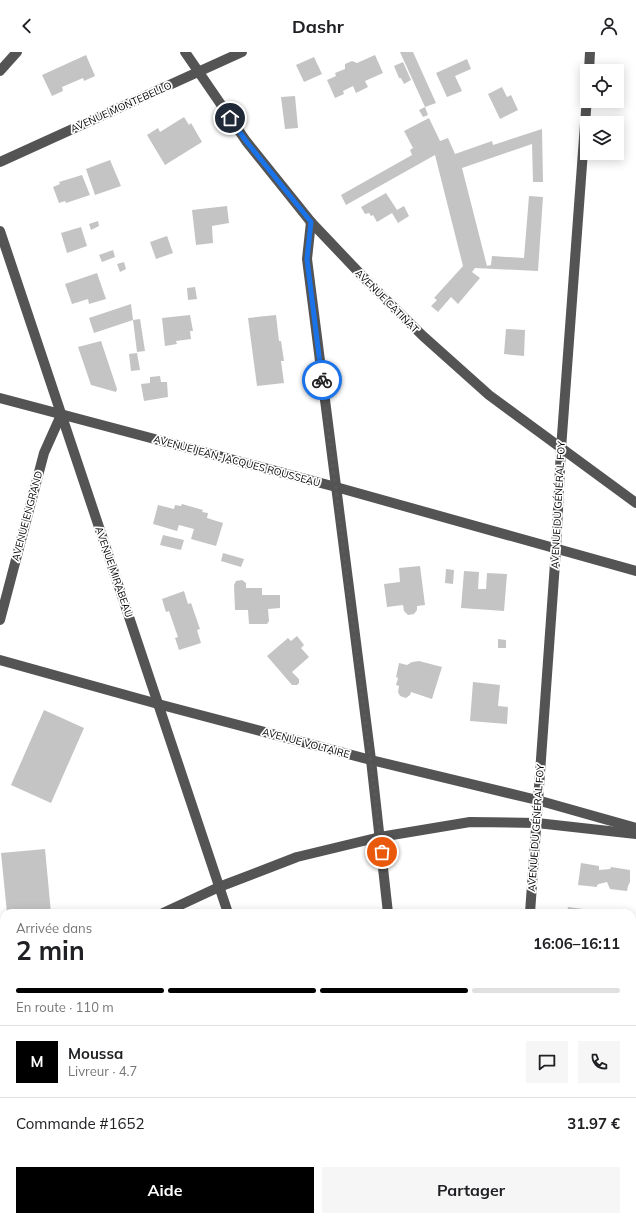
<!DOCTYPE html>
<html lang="fr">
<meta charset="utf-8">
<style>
:root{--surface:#fff;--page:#f6f6f6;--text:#202124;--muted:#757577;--line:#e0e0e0;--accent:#000}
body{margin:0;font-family:Mulish,sans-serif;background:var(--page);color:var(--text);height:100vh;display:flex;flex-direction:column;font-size:15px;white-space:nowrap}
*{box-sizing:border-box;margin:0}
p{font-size:13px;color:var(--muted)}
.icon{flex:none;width:22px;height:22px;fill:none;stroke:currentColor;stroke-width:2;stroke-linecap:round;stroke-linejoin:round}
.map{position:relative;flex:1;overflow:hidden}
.panel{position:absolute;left:0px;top:857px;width:636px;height:312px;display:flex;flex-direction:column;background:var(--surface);border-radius:12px 12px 0 0;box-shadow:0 2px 10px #0003}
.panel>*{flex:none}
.controls{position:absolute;left:580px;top:12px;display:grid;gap:8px}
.controls a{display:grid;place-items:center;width:44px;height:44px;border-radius:0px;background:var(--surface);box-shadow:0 2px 10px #0003;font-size:20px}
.pin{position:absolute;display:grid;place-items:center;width:34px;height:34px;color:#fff;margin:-17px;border:2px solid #fff;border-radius:50%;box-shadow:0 1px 4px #0007}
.courier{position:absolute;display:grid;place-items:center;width:40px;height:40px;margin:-20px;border:3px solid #1a73e8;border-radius:50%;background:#fff;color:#222;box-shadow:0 1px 5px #0007}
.headline em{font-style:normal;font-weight:700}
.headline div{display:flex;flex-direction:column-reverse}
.headline{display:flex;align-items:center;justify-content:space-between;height:68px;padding:0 16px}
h1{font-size:26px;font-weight:700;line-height:30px}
.bar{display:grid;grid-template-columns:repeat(4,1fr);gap:6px 4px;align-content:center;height:48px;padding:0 16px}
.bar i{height:5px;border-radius:3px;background:var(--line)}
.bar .on{background:var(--accent)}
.bar p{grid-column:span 4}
.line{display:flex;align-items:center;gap:10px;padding:0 16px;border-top:1px solid var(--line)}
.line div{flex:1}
.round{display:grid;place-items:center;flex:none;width:42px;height:42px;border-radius:0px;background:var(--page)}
.primary-button{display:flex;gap:8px;margin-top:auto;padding:8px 16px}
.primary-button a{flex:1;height:46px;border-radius:0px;background:var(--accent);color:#fff;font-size:16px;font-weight:700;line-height:46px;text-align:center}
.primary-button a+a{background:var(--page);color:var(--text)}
header{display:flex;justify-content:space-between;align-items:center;height:52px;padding:0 16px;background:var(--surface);font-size:18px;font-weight:700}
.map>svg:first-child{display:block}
</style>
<header><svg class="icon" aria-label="back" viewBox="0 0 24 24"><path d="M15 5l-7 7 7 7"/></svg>Dashr<svg class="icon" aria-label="person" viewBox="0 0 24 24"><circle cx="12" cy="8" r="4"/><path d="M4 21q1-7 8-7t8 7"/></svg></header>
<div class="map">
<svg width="636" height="1169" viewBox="0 0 636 1169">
<rect width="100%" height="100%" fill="#fff"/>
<g fill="#c4c4c4">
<polygon points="400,0 413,0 436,51 425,55"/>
<polygon points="86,3 95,24 84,29 83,26 62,35 63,39 52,44 42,23"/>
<polygon points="375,3 383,21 365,29 368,35 356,41 353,34 343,39 344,42 335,46 327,28 336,24 335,21 345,17 345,12 352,9 357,11"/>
<polygon points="314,5 322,22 304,30 296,13"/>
<polygon points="467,7 471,17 455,24 462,39 447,45 436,21"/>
<polygon points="403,10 411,28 404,32 401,26 399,26 394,14"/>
<polygon points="502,35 507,45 511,43 518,58 500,67 488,42"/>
<polygon points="295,44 298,76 285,77 281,45"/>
<polygon points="425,55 428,63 423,65 419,58"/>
<polygon points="184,65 189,73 191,71 202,90 165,113 147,83 158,76 160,80"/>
<polygon points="429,66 440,89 448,86 455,102 492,89 493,93 542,77 543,130 533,130 532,92 462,116 487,214 491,213 492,204 524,206 529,144 543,145 538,219 475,216 472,220 480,226 458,252 451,245 438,260 431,254 437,248 434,246 463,214 435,103 346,153 341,143 412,103 410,98 413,96 404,79"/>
<polygon points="110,108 121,134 95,143 86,117"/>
<polygon points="82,123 90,143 66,151 65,149 59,151 53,135 60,132 59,130"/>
<polygon points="386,141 397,158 404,154 409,164 398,171 392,161 377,170 373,163 371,164 369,161 365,162 361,155"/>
<polygon points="227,154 229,171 212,174 213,191 196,193 192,158"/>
<polygon points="98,169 99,174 91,178 89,172"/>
<polygon points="81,175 87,194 67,201 61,181"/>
<polygon points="167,184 173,201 156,207 150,190"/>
<polygon points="113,198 115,205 102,210 99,203"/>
<polygon points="124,210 126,217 120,220 117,212"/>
<polygon points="97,221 106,247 89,252 88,247 72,252 65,232"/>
<polygon points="195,235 197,247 188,248 187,236"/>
<polygon points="131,252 133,268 94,281 89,266"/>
<polygon points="190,263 193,279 190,279 191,287 176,289 177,292 165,294 162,266"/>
<polygon points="276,263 279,289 281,289 284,309 281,309 284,331 257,334 248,266"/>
<polygon points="140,267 145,299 137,300 133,268"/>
<polygon points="506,277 525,278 524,304 504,302"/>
<polygon points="101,289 117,337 116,340 91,333 78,295"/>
<polygon points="137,301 140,318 131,319 129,302"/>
<polygon points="160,324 161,330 167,330 168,345 144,349 141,332 150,331 150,325"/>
<polygon points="182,452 203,458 202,460 208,461 207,466 223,471 216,494 191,487 194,477 179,473 177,479 153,472 158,453 174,457 175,453 181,454"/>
<polygon points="163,483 184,488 181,498 160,493"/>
<polygon points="223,501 244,507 241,515 221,509"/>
<polygon points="420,514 425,553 417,554 417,558 414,562 408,563 404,559 403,553 387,555 384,532 400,530 399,516"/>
<polygon points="446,517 454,518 453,532 445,531"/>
<polygon points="464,519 479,520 478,537 486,537 487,521 507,522 504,559 461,556"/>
<polygon points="242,528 246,531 246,536 262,536 262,543 280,543 280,556 268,557 269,569 267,572 249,572 248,558 235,558 234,533 236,529"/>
<polygon points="184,539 188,552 191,551 200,577 197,578 201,591 179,598 175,586 178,585 169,559 166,560 162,547"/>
<polygon points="297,584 304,593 301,596 309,605 292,620 299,627 299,631 297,633 292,633 267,604 288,586 291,589"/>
<polygon points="498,587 506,588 506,596 498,596"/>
<polygon points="419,609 442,615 432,647 411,640 410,643 406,646 400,644 398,640 399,634 396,633 398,626 396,625 399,611 407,613 412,610"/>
<polygon points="473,630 500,633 498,654 508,655 507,672 470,669"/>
<polygon points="44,658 84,676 51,751 11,733"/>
<polygon points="45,797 51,861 7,861 1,801"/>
<polygon points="581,811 599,814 599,818 610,817 611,815 630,818 630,830 628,834 627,839 610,837 607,830 599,832 597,833 597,835 578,833"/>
<polygon points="568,855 606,860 606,861 567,861"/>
<polygon points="4,1028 4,1064 1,1064 1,1067 0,1067 0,1032"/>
<polygon points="236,1165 275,1165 278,1169 231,1169"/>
</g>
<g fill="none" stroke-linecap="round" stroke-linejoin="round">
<g stroke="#545454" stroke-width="10">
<polyline points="185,0 246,89 311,170 368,230 423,284 489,343 636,451"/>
<polyline points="0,19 17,0"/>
<polyline points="589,19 590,0"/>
<polyline points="0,110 242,0"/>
<polyline points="311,170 307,207 371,708 388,861"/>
<polyline points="0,179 228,861"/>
<polyline points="0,346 336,435 636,519"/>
<polyline points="0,568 44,401 61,363"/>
<polyline points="0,608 158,652 371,708 537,748 636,776"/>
<polyline points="163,861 219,835 297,805 380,785 470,770 537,771 636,782"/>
<polyline points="530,861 556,497 561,397 587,45"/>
<polyline points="0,953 4,958"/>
<polyline points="0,978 4,975"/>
<polyline points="632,1045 636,1046"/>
<polyline points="632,1092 636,1078"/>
<polyline points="156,1165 159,1169"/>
<polyline points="329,1165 331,1169"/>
<polyline points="423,1165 423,1169"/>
<polyline points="167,1169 171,1165"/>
<polyline points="508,1169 509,1165"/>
<polyline points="609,1169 610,1165"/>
</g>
</g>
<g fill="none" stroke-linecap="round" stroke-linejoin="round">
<polyline stroke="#595959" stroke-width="4" stroke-dasharray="0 7.2" points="322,328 382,800"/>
<polyline stroke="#1a73e8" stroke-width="5" points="230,66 246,89 311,170 307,207 322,328"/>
</g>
<g text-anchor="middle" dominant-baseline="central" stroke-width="3.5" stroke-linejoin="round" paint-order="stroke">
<g font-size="10" fill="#000" stroke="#fff">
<text transform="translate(121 55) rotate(-24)">AVENUE MONTEBELLO</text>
<text transform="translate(387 249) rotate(45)">AVENUE CATINAT</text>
<text transform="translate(237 409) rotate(15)">AVENUE JEAN-JACQUES ROUSSEAU</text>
<text transform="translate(558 453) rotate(-87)">AVENUE DU GÉNÉRAL FOY</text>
<text transform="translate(27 464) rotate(-75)">AVENUE ENGRAND</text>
<text transform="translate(114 520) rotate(71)">AVENUE MIRABEAU</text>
<text transform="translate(306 691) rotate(15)">AVENUE VOLTAIRE</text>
<text transform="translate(536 776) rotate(-86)">AVENUE DU GÉNÉRAL FOY</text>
</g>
</g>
</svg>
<div class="controls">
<a><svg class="icon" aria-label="locate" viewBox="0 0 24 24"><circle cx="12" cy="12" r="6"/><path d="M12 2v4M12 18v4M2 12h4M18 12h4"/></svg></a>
<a><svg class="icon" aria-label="layers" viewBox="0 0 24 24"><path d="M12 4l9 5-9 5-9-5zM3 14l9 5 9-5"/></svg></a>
</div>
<div class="pin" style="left:382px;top:800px;background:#ea580c"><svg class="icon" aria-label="bag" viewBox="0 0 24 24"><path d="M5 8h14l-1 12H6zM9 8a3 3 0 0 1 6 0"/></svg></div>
<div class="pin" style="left:230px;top:66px;background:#1f2937"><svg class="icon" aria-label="home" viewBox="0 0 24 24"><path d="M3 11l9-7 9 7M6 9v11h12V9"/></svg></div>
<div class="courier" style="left:322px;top:328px"><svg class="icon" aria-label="bike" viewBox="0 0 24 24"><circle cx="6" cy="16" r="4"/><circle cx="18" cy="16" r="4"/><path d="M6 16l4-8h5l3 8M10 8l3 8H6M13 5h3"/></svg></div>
<section class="panel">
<div class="headline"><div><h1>2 min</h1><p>Arrivée dans</p></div><em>16:06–16:11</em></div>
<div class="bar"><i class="on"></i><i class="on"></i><i class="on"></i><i></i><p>En route · 110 m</p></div>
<div class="line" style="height:72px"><b class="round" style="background:var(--accent);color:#fff">M</b><div><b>Moussa</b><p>Livreur · 4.7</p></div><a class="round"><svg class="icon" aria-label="chat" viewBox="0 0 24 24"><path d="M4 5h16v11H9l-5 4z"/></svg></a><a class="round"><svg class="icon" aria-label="phone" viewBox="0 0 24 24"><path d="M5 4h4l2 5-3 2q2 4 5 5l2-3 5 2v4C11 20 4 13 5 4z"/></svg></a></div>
<div class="line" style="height:52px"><div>Commande #1652</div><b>31.97 €</b></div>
<div class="primary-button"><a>Aide</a><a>Partager</a></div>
</section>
</div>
